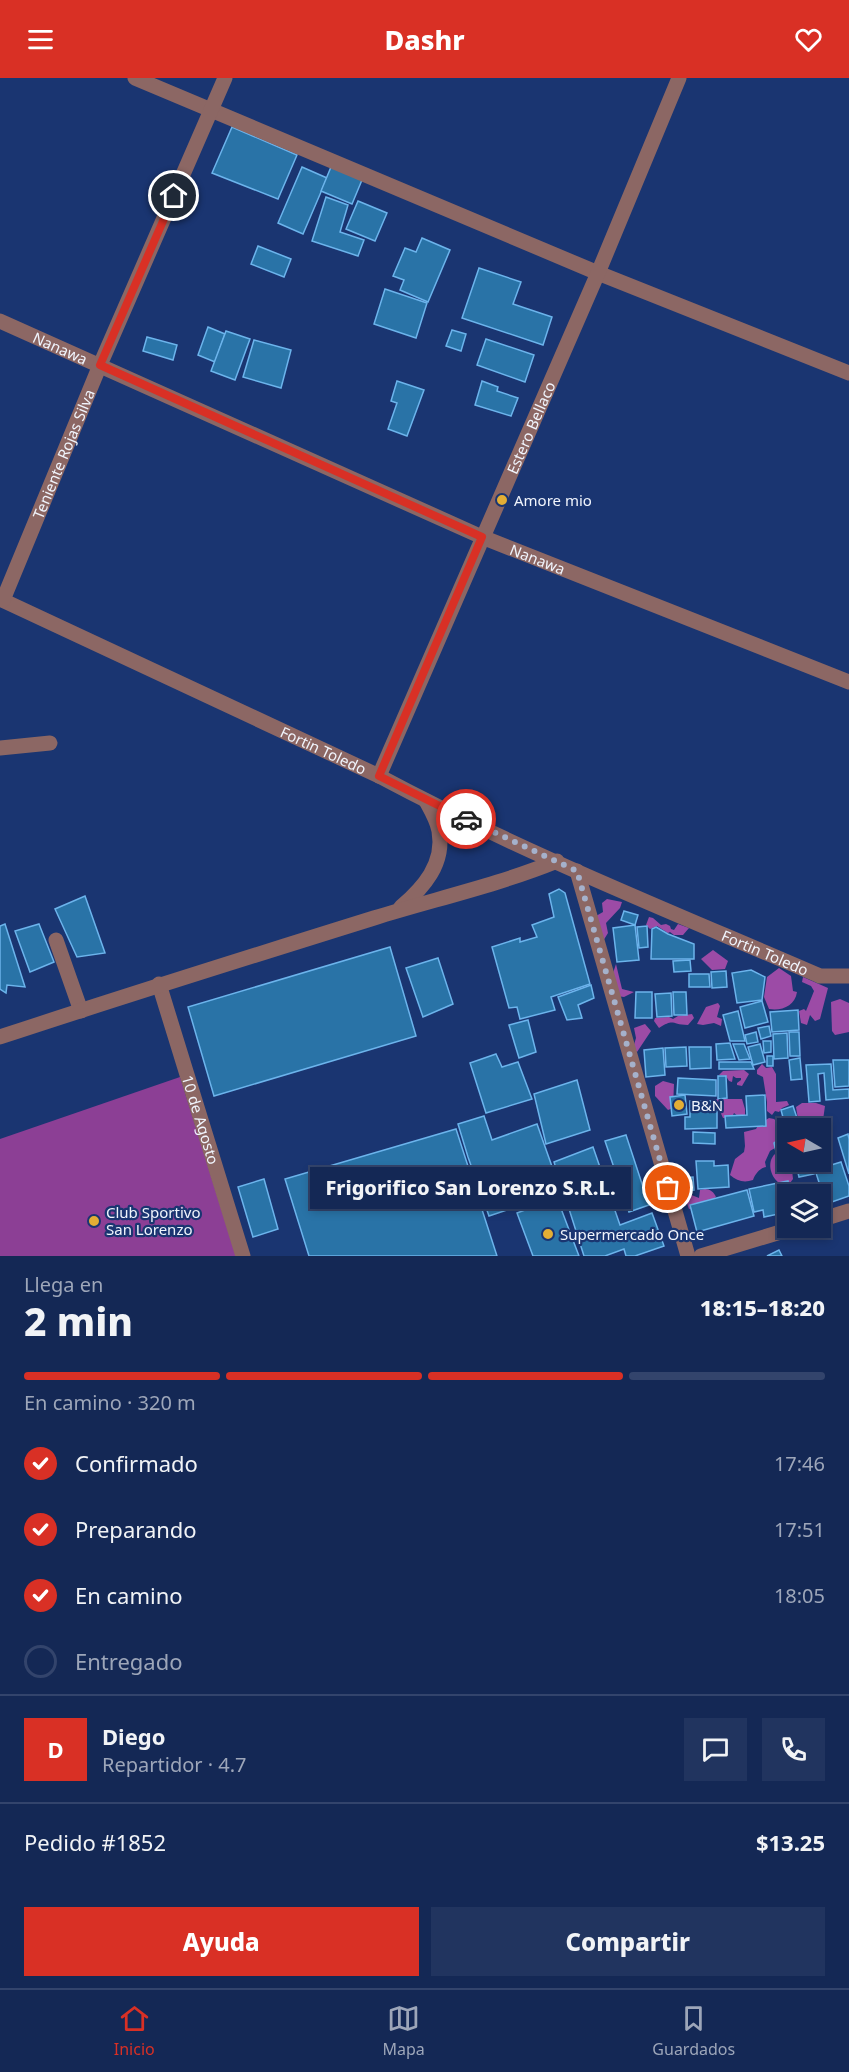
<!DOCTYPE html>
<html lang="es">
<meta charset="utf-8">
<style>
:root{--surface:#142855;--page:#21345f;--text:#f1f3f6;--muted:#9da6b9;--line:#33446c;--accent:#d93025}
body{margin:0;font-family:"Noto Sans",sans-serif;background:var(--page);color:var(--text);height:100vh;display:flex;flex-direction:column;font-size:22px;white-space:nowrap}
*{box-sizing:border-box;margin:0}
p{font-size:20px;color:var(--muted)}
.icon{flex:none;width:33px;height:33px;fill:none;stroke:currentColor;stroke-width:2;stroke-linecap:round;stroke-linejoin:round}
.map{position:relative;height:1178px;overflow:hidden}
.panel{display:flex;flex-direction:column;background:var(--surface);flex:1}
.panel>*{flex:none}
.needle{width:39px;rotate:279deg}
.tools{position:absolute;left:777px;top:1040px;display:grid;gap:12px}
.tools a{display:grid;place-items:center;width:54px;height:54px;border-radius:0px;background:var(--surface);box-shadow:0 3px 9px #0003,0 0 0 2px var(--line);font-size:30px}
.pin{position:absolute;display:grid;place-items:center;width:51px;height:51px;color:#fff;margin:-26px;border:3px solid #fff;border-radius:50%;box-shadow:0 2px 6px #0007}
.courier{position:absolute;display:grid;place-items:center;width:60px;height:60px;margin:-30px;border:4px solid #d93025;border-radius:50%;background:#fff;color:#222;box-shadow:0 2px 8px #0007}
.bubble{position:absolute;height:42px;border-radius:0px;background:var(--surface);box-shadow:0 3px 9px #0003,0 0 0 2px var(--line);font-size:20px;font-weight:800;line-height:42px;text-align:center}
.headline em{font-style:normal;font-weight:800}
.headline div{display:flex;flex-direction:column-reverse}
.headline{display:flex;align-items:center;justify-content:space-between;height:102px;padding:0 24px}
h1{font-size:39px;font-weight:800;line-height:45px}
.bar{display:grid;grid-template-columns:repeat(4,1fr);gap:9px 6px;align-content:center;height:72px;padding:0 24px}
.bar i{height:8px;border-radius:4px;background:var(--line)}
.bar .current{background:var(--accent)}
.bar p{grid-column:span 4}
.line{display:flex;align-items:center;gap:15px;padding:0 24px;border-top:2px solid var(--line)}
.line div{flex:1}
.round{display:grid;place-items:center;flex:none;width:63px;height:63px;border-radius:0px;background:var(--page)}
ol{padding:0 24px;list-style:none}
li{display:flex;align-items:center;gap:18px;height:66px}
li p{margin-inline-start:auto}
li .icon{padding:6px;border-radius:50%;background:var(--accent);color:#fff;stroke-width:4}
li:last-child{color:var(--muted)}
li i{width:33px;height:33px;border:3px solid var(--line);border-radius:50%}
.cta{display:flex;gap:12px;margin-top:auto;padding:12px 24px}
.cta a{flex:1;height:69px;border-radius:0px;background:var(--accent);color:#fff;font-size:24px;font-weight:800;line-height:69px;text-align:center}
.cta a+a{background:var(--page);color:var(--text)}
header{display:flex;justify-content:space-between;align-items:center;height:78px;padding:0 24px;background:var(--accent);color:#fff;font-size:27px;font-weight:800}
.dock{display:flex;justify-content:space-around;align-items:center;height:84px;border-top:2px solid var(--line);background:var(--surface);font-size:16px;color:var(--muted)}
.dock a{display:grid;justify-items:center;gap:3px}
.dock .current{color:var(--accent)}
.map>svg:first-child{display:block}
</style>
<header><svg class="icon" aria-label="menu" viewBox="0 0 24 24"><path d="M4 6h16M4 12h16M4 18h16"/></svg>Dashr<svg class="icon" aria-label="heart" viewBox="0 0 24 24"><path d="M12 20l-8-8c-3-5 5-10 8-4 3-6 11-1 8 4z"/></svg></header>
<div class="map">
<svg width="849" height="1178" viewBox="0 0 849 1178">
<rect width="100%" height="100%" fill="#1a3571"/>
<polygon fill="#8c3f95" points="180,999 236,1178 0,1178 0,1061"/>
<g fill="#9c4ba6">
<polygon points="607,821 622,824 620,830 606,845 608,855 600,868 596,838 603,834 602,825"/>
<polygon points="649,839 653,840 661,847 666,846 670,848 671,851 674,852 678,846 689,850 683,857 674,857 670,854 668,855 657,848 650,851 646,847"/>
<polygon points="713,872 728,883 725,891 712,892 701,881"/>
<polygon points="616,886 622,911 634,914 624,919 617,918 613,895"/>
<path d="M779,890L791,898L793,913L797,914C795,928 782,933 769,931L764,919L767,899Z"/>
<polygon points="803,899 828,910 820,941 815,943 810,937 807,947 801,945 799,933 804,931 806,933 814,913 811,908 802,904"/>
<polygon points="840,921 849,925 849,954 835,957 832,953 831,924"/>
<polygon points="718,925 720,928 717,939 722,941 721,948 714,945 703,947 697,946 706,929"/>
<path d="M692,936L694,940L688,947C671,947 675,940 659,950L654,943L655,940L669,939L673,941L678,938Z"/>
<polygon points="645,946 651,953 637,974 633,970 636,960 634,950"/>
<polygon points="762,986 766,990 772,989 776,996 776,1024 787,1023 789,1027 782,1030 779,1034 775,1033 772,1037 767,1033 767,1024 763,999 757,996 757,992"/>
<polygon points="744,992 749,996 742,1008 737,1007 737,1005 741,1002 741,1000 736,1000 733,998 732,1004 729,1003 726,998 719,997 723,993"/>
<polygon points="663,1003 674,1006 673,1030 668,1032 655,1018 655,1008"/>
<polygon points="716,1021 742,1021 745,1031 745,1038 739,1039 734,1035 732,1039 723,1040 718,1029 714,1027 713,1023"/>
<polygon points="802,1025 816,1025 825,1028 823,1042 816,1041 813,1038 808,1038 805,1043 807,1050 788,1050 786,1053 785,1045 798,1041 796,1029"/>
<path d="M769,1040L774,1041L782,1048C781,1061 782,1067 770,1073L765,1084L766,1089C760,1090 755,1096 753,1102C744,1105 737,1103 730,1097L735,1081L744,1074L745,1068L744,1054L756,1051L759,1046Z"/>
<path d="M775,1076L787,1078L788,1083H791L793,1101L790,1105L781,1106C771,1101 766,1084 775,1076Z"/>
<path d="M705,1111C710,1111 714,1114 716,1119L706,1126L689,1131L685,1120L689,1116L699,1120L700,1112Z"/>
</g>
<g fill="#2973a7" stroke="#6cb4ec" stroke-width="1.5">
<polygon points="232,49 297,77 278,121 212,95"/>
<polygon points="302,89 327,100 303,156 278,145"/>
<polygon points="331,89 362,102 352,126 321,113"/>
<polygon points="326,119 348,127 340,154 364,162 358,178 312,163"/>
<polygon points="358,123 387,135 375,163 346,151"/>
<polygon points="422,160 450,172 428,224 400,212 404,202 393,198 405,170 416,174"/>
<polygon points="258,168 291,181 284,199 251,186"/>
<polygon points="479,190 521,204 513,226 552,239 543,267 462,240"/>
<polygon points="385,211 427,225 416,260 374,246"/>
<polygon points="208,249 225,256 215,284 198,277"/>
<polygon points="452,252 466,256 461,273 446,268"/>
<polygon points="226,253 250,261 235,302 211,293"/>
<polygon points="147,259 177,267 173,282 143,273"/>
<polygon points="486,261 534,277 525,304 477,287"/>
<polygon points="254,262 291,272 281,310 243,299"/>
<polygon points="397,303 424,312 407,358 388,351 397,325 391,323"/>
<polygon points="482,303 498,309 497,313 518,320 511,338 475,327"/>
<polygon points="559,811 565,815 590,906 551,919 555,932 520,941 517,929 509,930 492,869 520,860 520,864 537,859 532,847 554,839 549,816"/>
<polygon points="85,818 105,875 77,879 55,831"/>
<polygon points="624,833 638,837 635,847 621,842"/>
<polygon points="5,846 25,909 7,907 6,915 0,911 0,848"/>
<polygon points="39,846 54,884 30,894 15,853"/>
<polygon points="635,847 639,882 617,884 613,850"/>
<polygon points="647,848 648,869 639,870 637,849"/>
<polygon points="656,849 668,856 694,866 694,881 651,881 652,851"/>
<polygon points="390,869 416,958 214,1018 188,929"/>
<polygon points="438,880 453,926 423,939 406,890"/>
<polygon points="690,882 691,893 674,894 673,883"/>
<polygon points="751,892 765,899 762,922 737,925 732,895"/>
<polygon points="726,893 727,909 712,910 711,894"/>
<polygon points="689,896 709,896 710,909 689,909"/>
<polygon points="591,907 594,920 578,927 582,940 567,942 558,919"/>
<polygon points="636,914 652,914 652,940 635,940"/>
<polygon points="673,914 686,914 687,937 674,937"/>
<polygon points="671,915 672,938 657,939 655,916"/>
<polygon points="762,923 768,944 745,950 740,929"/>
<polygon points="798,932 799,952 772,954 770,934"/>
<polygon points="738,933 745,963 730,963 723,937"/>
<polygon points="528,942 536,974 519,980 509,947"/>
<polygon points="769,948 771,958 761,961 758,950"/>
<polygon points="756,954 758,964 747,966 745,957"/>
<polygon points="789,954 799,954 800,978 790,978"/>
<polygon points="787,955 788,980 774,981 773,956"/>
<polygon points="763,963 771,963 771,974 764,975"/>
<polygon points="730,965 735,981 717,982 716,966"/>
<polygon points="733,966 744,966 750,981 739,982"/>
<polygon points="760,966 765,984 753,987 748,969"/>
<polygon points="686,969 687,988 666,989 665,970"/>
<polygon points="689,969 711,969 711,990 690,991"/>
<polygon points="663,970 665,997 646,999 644,972"/>
<polygon points="496,976 502,989 518,984 532,1021 486,1035 470,985"/>
<rect x="767" y="978" width="6" height="10"/>
<polygon points="800,980 802,1001 791,1002 789,982"/>
<polygon points="833,982 849,982 849,1008 835,1009"/>
<polygon points="719,984 751,984 754,991 719,991"/>
<polygon points="831,986 833,1012 849,1011 849,1020 826,1022 824,995 818,996 820,1023 809,1024 806,987"/>
<polygon points="718,998 726,998 727,1020 718,1021"/>
<polygon points="678,1000 716,1002 716,1018 677,1016"/>
<polygon points="577,1002 590,1052 546,1066 534,1016"/>
<polygon points="685,1017 687,1036 672,1038 670,1019"/>
<polygon points="765,1017 766,1048 726,1050 725,1038 747,1037 746,1018"/>
<polygon points="690,1023 712,1023 712,1030 717,1030 717,1050 685,1051 685,1039 690,1039"/>
<polygon points="793,1028 797,1040 784,1043 781,1032"/>
<polygon points="484,1038 492,1062 537,1046 561,1114 489,1138 468,1079 458,1046"/>
<polygon points="456,1051 497,1178 309,1178 285,1101"/>
<polygon points="693,1054 715,1055 715,1066 693,1065"/>
<polygon points="786,1055 788,1055 788,1076 777,1078 774,1065"/>
<polygon points="848,1056 849,1061 849,1096 838,1060"/>
<polygon points="626,1057 649,1127 629,1134 605,1063"/>
<polygon points="593,1069 620,1147 652,1135 664,1168 635,1178 626,1178 624,1171 605,1178 584,1178 554,1084"/>
<polygon points="696,1083 714,1083 714,1088 728,1087 729,1109 698,1111"/>
<polygon points="811,1083 814,1096 799,1099 796,1086"/>
<polygon points="841,1084 849,1108 849,1118 826,1126 815,1092"/>
<polygon points="693,1099 694,1112 680,1114 679,1100"/>
<polygon points="264,1101 278,1151 253,1159 238,1109"/>
<polygon points="788,1103 791,1116 788,1116 788,1134 764,1139 763,1132 754,1134 749,1111"/>
<polygon points="818,1109 820,1116 804,1116 803,1114"/>
<polygon points="747,1112 754,1138 697,1154 690,1127"/>
<polygon points="557,1120 579,1178 533,1178 517,1135"/>
<polygon points="779,1172 782,1178 767,1178"/>
</g>
<g fill="none" stroke-linecap="round" stroke-linejoin="round">
<g stroke="#8c6764" stroke-width="15">
<polyline points="135,0 598,195 849,295"/>
<path id="s1" d="M0,243L482,459L849,604"/>
<path id="s2" d="M0,521L379,698C521,774 672,834 820,898H849"/>
<path id="s3" d="M3,522L100,287L225,0"/>
<polyline points="0,670 50,665"/>
<path id="s4" d="M379,698L598,195L679,0"/>
<polyline points="577,793 688,1178"/>
<path d="M401,829C423,810 445,786 439,753C437,742 431,732 426,723"/>
<polyline points="56,862 81,933"/>
<path id="s5" d="M159,906L243,1178"/>
<path d="M0,959C124,918 249,879 374,840C435,821 498,807 557,783"/>
<polyline points="820,1142 849,1133"/>
<polyline points="701,1178 797,1149"/>
</g>
</g>
<g fill="none" stroke-linecap="round" stroke-linejoin="round">
<polyline stroke="#a5b1cb" stroke-width="6" stroke-dasharray="0 10.8" points="466,741 577,793 668,1110"/>
<polyline stroke="#d93025" stroke-width="8" points="174,118 100,287 482,459 379,698 466,741"/>
</g>
<g fill="#e3ae35" stroke="#1a3571" stroke-width="2">
<circle cx="502" cy="422" r="6"/>
<circle cx="679" cy="1027" r="6"/>
<circle cx="94" cy="1143" r="6"/>
<circle cx="548" cy="1156" r="6"/>
</g>
<g text-anchor="middle" dominant-baseline="central" stroke-width="4.5" stroke-linejoin="round" paint-order="stroke">
<g font-size="15" fill="#f0f4fc" stroke="#1a3571">
<text stroke="none"><textPath href="#s1" startOffset="66">Nanawa</textPath></text>
<text stroke="none"><textPath href="#s4" startOffset="380">Estero Bellaco</textPath></text>
<text stroke="none"><textPath href="#s3" startOffset="158">Teniente Rojas Silva</textPath></text>
<text stroke="none"><textPath href="#s1" startOffset="588">Nanawa</textPath></text>
<text stroke="none"><textPath href="#s2" startOffset="357">Fortin Toledo</textPath></text>
<text stroke="none"><textPath href="#s2" startOffset="843">Fortin Toledo</textPath></text>
<text stroke="none"><textPath href="#s5" startOffset="142">10 de Agosto</textPath></text>
</g>
<g font-size="15" fill="#f0f4fc" stroke="#1a3571" text-anchor="start">
<text x="514" y="422">Amore mio</text>
<text x="691" y="1027">B&amp;N</text>
<text x="106" y="1134">Club Sportivo<tspan x="106" dy="17">San Lorenzo</tspan></text>
<text x="560" y="1156">Supermercado Once</text>
</g>
</g>
</svg>
<div class="tools">
<a><svg class="needle" viewBox="-14 -14 28 28"><path d="M0-13l5 13h-10z" fill="#e53935"/><path d="M0 13l5-13h-10z" fill="#9da6b9"/></svg></a>
<a><svg class="icon" aria-label="layers" viewBox="0 0 24 24"><path d="M12 4l9 5-9 5-9-5zM3 14l9 5 9-5"/></svg></a>
</div>
<div class="pin" style="left:668px;top:1110px;background:#ea580c"><svg class="icon" aria-label="bag" viewBox="0 0 24 24"><path d="M5 8h14l-1 12H6zM9 8a3 3 0 0 1 6 0"/></svg></div>
<div class="pin" style="left:174px;top:118px;background:#1f2937"><svg class="icon" aria-label="home" viewBox="0 0 24 24"><path d="M3 11l9-7 9 7M6 9v11h12V9"/></svg></div>
<div class="courier" style="left:466px;top:741px"><svg class="icon" aria-label="car" viewBox="0 0 24 24"><path d="M5 17H2v-5l4-1 3-4h7l3 4 3 1v5h-3M9 17h6M6 11h13"/><circle cx="7" cy="17" r="2"/><circle cx="17" cy="17" r="2"/></svg></div>
<div class="bubble" style="left:310px;top:1089px;width:321px">Frigorifico San Lorenzo S.R.L.</div>
</div>
<section class="panel">
<div class="headline"><div><h1>2 min</h1><p>Llega en</p></div><em>18:15–18:20</em></div>
<div class="bar"><i class="current"></i><i class="current"></i><i class="current"></i><i></i><p>En camino · 320 m</p></div>
<ol>
<li><svg class="icon" aria-label="check" viewBox="0 0 24 24"><path d="M5 12l5 5 9-10"/></svg>Confirmado<p>17:46</p></li>
<li><svg class="icon" aria-label="check" viewBox="0 0 24 24"><path d="M5 12l5 5 9-10"/></svg>Preparando<p>17:51</p></li>
<li><svg class="icon" aria-label="check" viewBox="0 0 24 24"><path d="M5 12l5 5 9-10"/></svg>En camino<p>18:05</p></li>
<li><i></i>Entregado</li>
</ol>
<div class="line" style="height:108px"><b class="round" style="background:var(--accent);color:#fff">D</b><div><b>Diego</b><p>Repartidor · 4.7</p></div><a class="round"><svg class="icon" aria-label="chat" viewBox="0 0 24 24"><path d="M4 5h16v11H9l-5 4z"/></svg></a><a class="round"><svg class="icon" aria-label="phone" viewBox="0 0 24 24"><path d="M5 4h4l2 5-3 2q2 4 5 5l2-3 5 2v4C11 20 4 13 5 4z"/></svg></a></div>
<div class="line" style="height:78px"><div>Pedido #1852</div><b>$13.25</b></div>
<div class="cta"><a>Ayuda</a><a>Compartir</a></div>
</section>
<nav class="dock">
<a class="current"><svg class="icon" aria-label="home" viewBox="0 0 24 24"><path d="M3 11l9-7 9 7M6 9v11h12V9"/></svg>Inicio</a>
<a><svg class="icon" aria-label="map" viewBox="0 0 24 24"><path d="M3 6l6-2 6 2 6-2v14l-6 2-6-2-6 2zM9 4v14M15 6v14"/></svg>Mapa</a>
<a><svg class="icon" aria-label="saved" viewBox="0 0 24 24"><path d="M7 4h10v16l-5-4-5 4z"/></svg>Guardados</a>
</nav>
